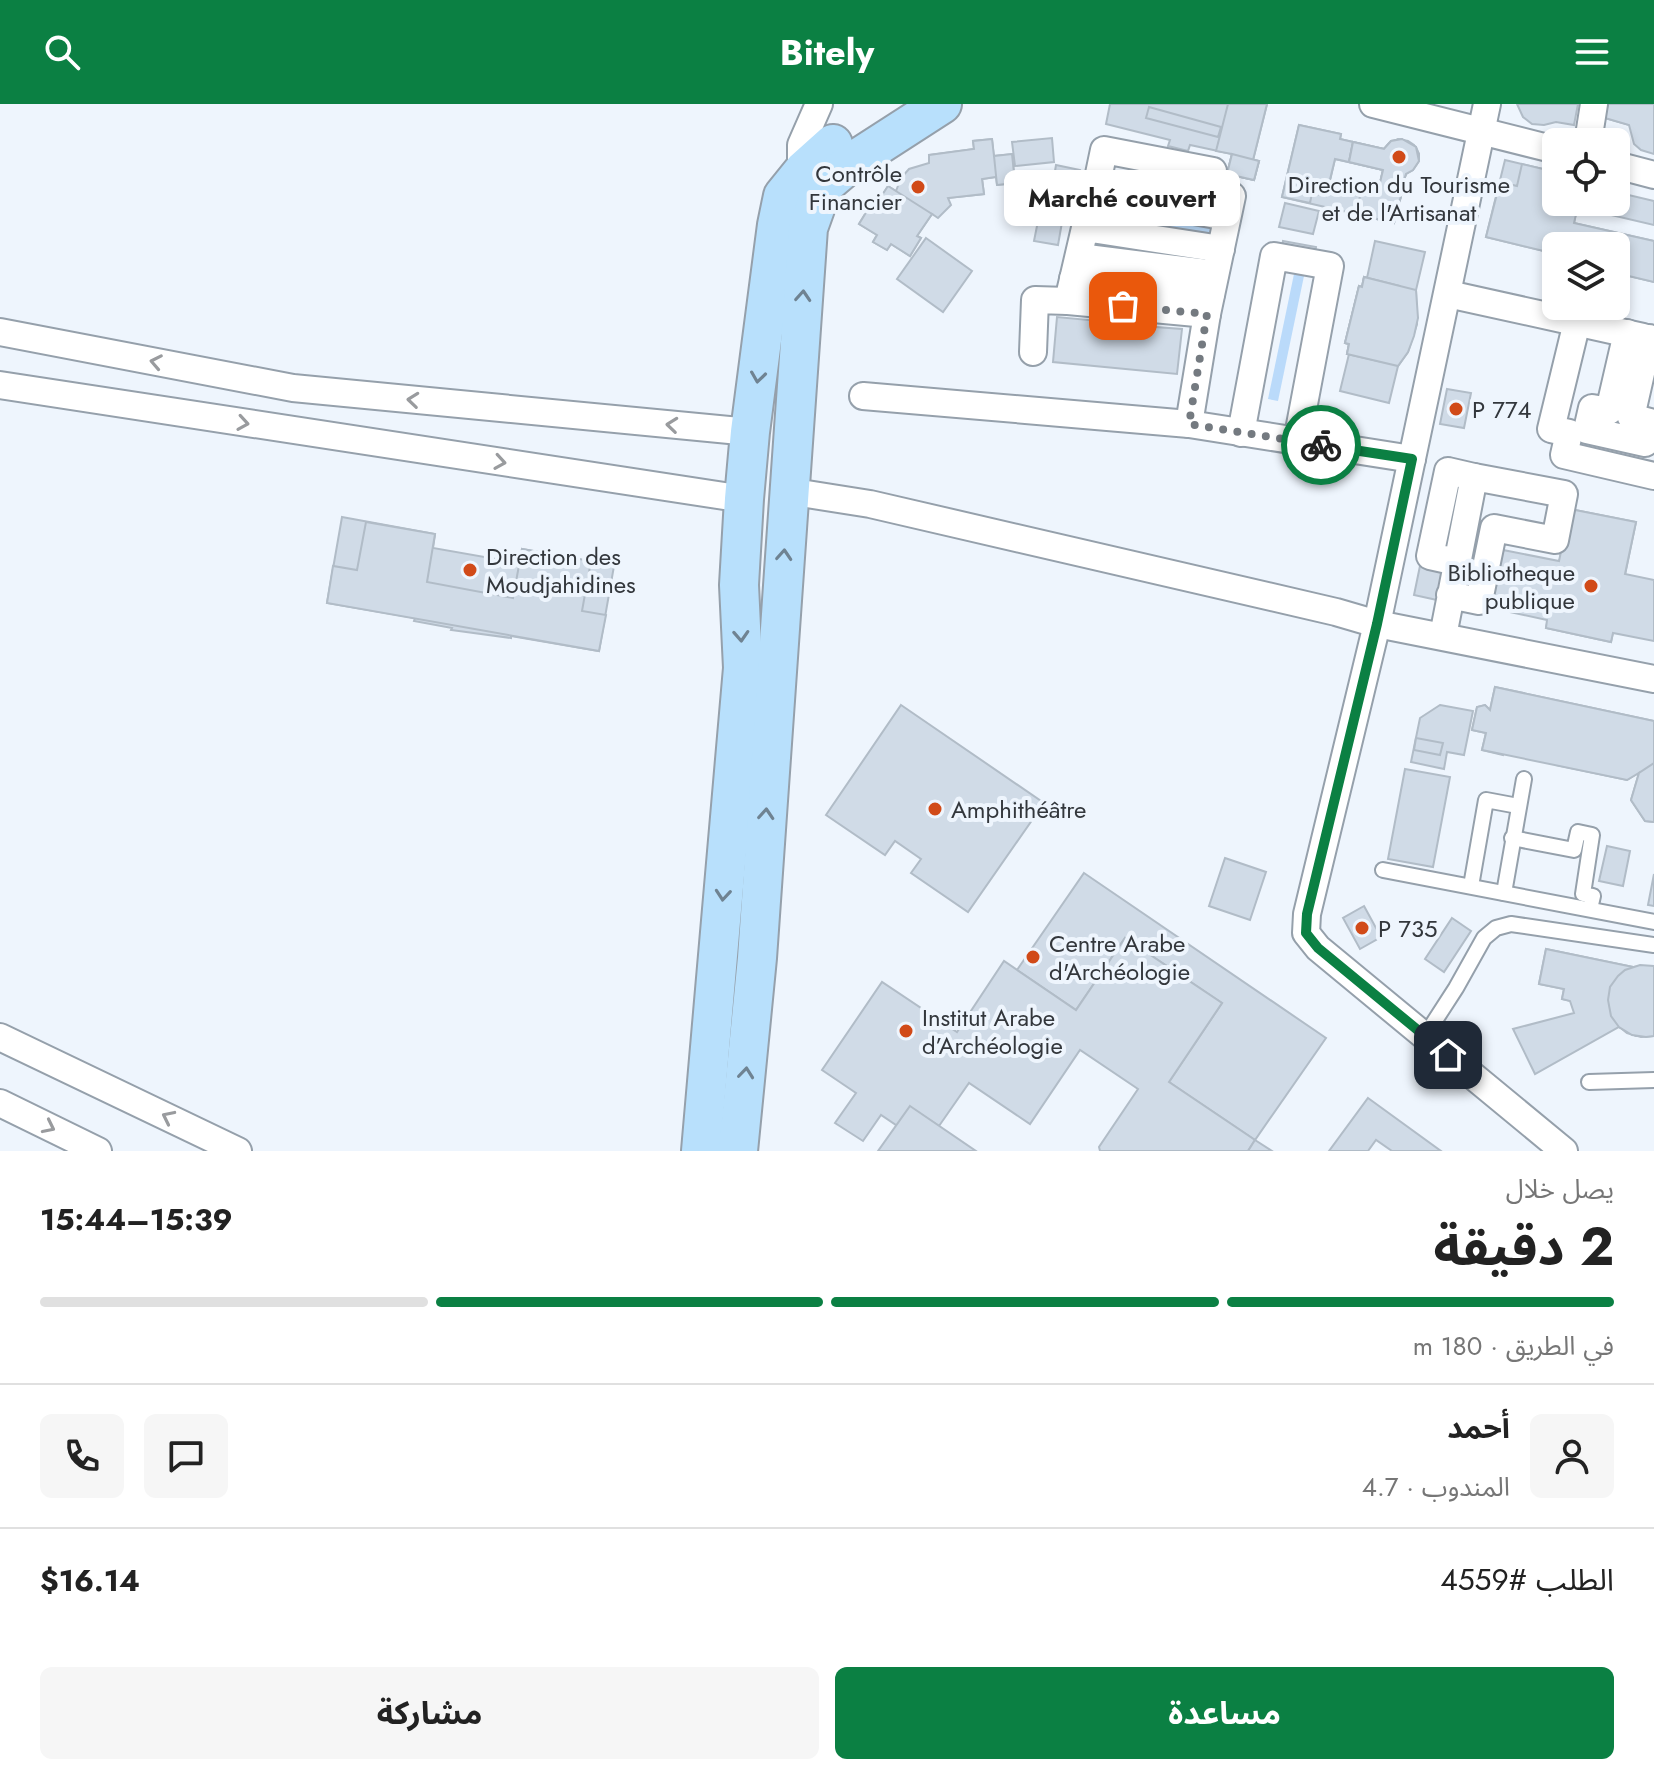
<!DOCTYPE html>
<html lang="ar">
<meta charset="utf-8">
<style>
:root{--surface:#fff;--page:#f6f6f6;--text:#222;--muted:#767676;--line:#e0e0e0;--accent:#0b8043}
body{margin:0;font-family:Jost,"Noto Sans Arabic",sans-serif;background:var(--page);color:var(--text);direction:rtl;height:100vh;display:flex;flex-direction:column;font-size:30px;white-space:nowrap}
*{box-sizing:border-box;margin:0}
p{font-size:26px;color:var(--muted)}
.icon{flex:none;width:44px;height:44px;fill:none;stroke:currentColor;stroke-width:2;stroke-linecap:round;stroke-linejoin:round}
.map{position:relative;height:1047px;overflow:hidden;direction:ltr}
.sheet{display:flex;flex-direction:column;background:var(--surface);flex:1}
.sheet>*{flex:none}
.controls{position:absolute;left:1542px;top:24px;display:grid;gap:16px}
.controls a{display:grid;place-items:center;width:88px;height:88px;border-radius:12px;background:var(--surface);box-shadow:0 4px 12px #0003;font-size:40px}
.pin{position:absolute;display:grid;place-items:center;width:68px;height:68px;color:#fff;margin:-34px;border-radius:16px;box-shadow:0 4px 12px #0006}
.courier{position:absolute;display:grid;place-items:center;width:80px;height:80px;margin:-40px;border:6px solid #0b8043;border-radius:50%;background:#fff;color:#222;box-shadow:0 2px 10px #0007}
.bubble{position:absolute;height:56px;border-radius:12px;background:var(--surface);box-shadow:0 4px 12px #0003;font-size:26px;font-weight:700;line-height:56px;text-align:center;direction:rtl}
.summary em{font-style:normal;font-weight:700}
.summary div{display:flex;flex-direction:column-reverse}
.summary{display:flex;align-items:center;justify-content:space-between;height:136px;padding:0 40px}
h1{font-size:52px;font-weight:700;line-height:60px}
.bar{display:grid;grid-template-columns:repeat(4,1fr);gap:12px 8px;align-content:center;height:96px;padding:0 40px}
.bar i{height:10px;border-radius:6px;background:var(--line)}
.bar .current{background:var(--accent)}
.bar p{grid-column:span 4}
.line{display:flex;align-items:center;gap:20px;padding:0 40px;border-top:2px solid var(--line)}
.line div{flex:1}
.round{display:grid;place-items:center;flex:none;width:84px;height:84px;border-radius:12px;background:var(--page)}
.cta{display:flex;gap:16px;margin-top:auto;padding:16px 40px}
.cta a{flex:1;height:92px;border-radius:12px;background:var(--accent);color:#fff;font-size:32px;font-weight:700;line-height:92px;text-align:center}
.cta a+a{background:var(--page);color:var(--text)}
header{display:flex;justify-content:space-between;align-items:center;height:104px;padding:0 40px;background:var(--accent);color:#fff;font-size:36px;font-weight:700}
.map>svg:first-child{display:block}
</style>
<header><svg class="icon" aria-label="menu" viewBox="0 0 24 24"><path d="M4 6h16M4 12h16M4 18h16"/></svg>Bitely<svg class="icon" aria-label="search" viewBox="0 0 24 24"><circle cx="10" cy="10" r="6"/><path d="M15 15l6 6"/></svg></header>
<div class="map">
<svg width="1654" height="1047" viewBox="0 0 1654 1047">
<rect width="100%" height="100%" fill="#eef5fd"/>
<g fill="#badafa">
<polygon points="1085,99 1211,120 1209,130 1083,108"/>
<polygon points="1294,170 1304,172 1278,297 1268,295"/>
</g>
<g fill="#d0dbe7" stroke="#b1bcc7" stroke-width="2" fill-rule="evenodd">
<polygon points="1110,0 1267,0 1253,56 1259,57 1254,76 1227,70 1232,50 1190,41 1188,47 1168,42 1170,36 1106,20"/>
<polygon points="1228,0 1267,0 1253,56 1259,57 1254,76 1227,70 1232,50 1216,47"/>
<polygon points="1517,0 1578,0 1574,21 1556,18 1544,21 1532,20 1523,13"/>
<polygon points="1608,0 1654,0 1654,28 1605,14"/>
<polygon points="1608,0 1654,0 1654,50 1641,46 1634,40 1629,21 1605,14"/>
<polygon points="1149,3 1221,23 1218,33 1146,14"/>
<path d="M1299,21L1341,30L1340,35L1384,45L1389,39L1398,35L1408,37L1414,41L1419,50V57L1413,66L1406,70L1403,79L1409,81L1401,92L1394,119L1282,93ZM1335,55L1383,66L1378,87L1362,83L1360,92L1328,85Z"/>
<polygon points="1299,21 1341,30 1340,35 1353,38 1349,58 1335,55 1326,92 1312,89 1310,99 1282,93"/>
<polygon points="1052,34 1054,58 1015,62 1012,38"/>
<polygon points="992,35 996,73 982,75 984,90 948,94 946,80 932,81 929,51 974,45 973,37"/>
<polygon points="992,35 994,52 1012,50 1015,79 997,81 996,73 982,75 984,90 948,94 951,101 938,114 932,110 917,132 921,134 910,152 891,140 887,146 873,138 877,131 859,120 870,102 873,105 888,82 896,87 901,74 909,65 929,59 929,51 974,45 973,37"/>
<polygon points="1402,35 1416,43 1419,50 1417,60 1406,70 1403,79 1409,81 1401,92 1394,119 1372,114 1383,66 1349,58 1353,38 1384,45 1391,37"/>
<polygon points="1402,35 1416,43 1419,57 1413,66 1406,70 1403,79 1409,81 1401,92 1394,119 1356,110 1362,83 1378,87 1383,66 1349,58 1353,38 1384,45 1391,37"/>
<polygon points="1012,50 1015,79 997,81 994,52"/>
<polygon points="1232,50 1259,57 1254,76 1227,70"/>
<polygon points="1505,56 1556,68 1556,98 1616,98 1616,88 1654,97 1654,121 1577,103 1574,119 1654,137 1654,178 1616,169 1616,142 1556,142 1556,150 1486,133"/>
<polygon points="1522,60 1556,68 1556,98 1579,98 1574,119 1654,137 1654,178 1616,169 1616,142 1556,142 1556,150 1486,133 1500,78 1517,82"/>
<polygon points="1056,61 1080,66 1076,90 1052,85"/>
<polygon points="888,82 932,110 917,132 921,134 910,152 891,140 887,146 873,138 877,131 859,120 870,102 873,105"/>
<polygon points="1285,99 1319,107 1313,130 1279,123"/>
<polygon points="1041,102 1064,107 1058,141 1034,137"/>
<polygon points="926,134 972,167 943,208 897,175"/>
<polygon points="1283,137 1316,143 1313,161 1280,156"/>
<polygon points="1375,137 1425,148 1416,186 1417,220 1408,248 1398,262 1389,299 1340,287 1349,250 1347,250 1349,240 1345,239 1359,182 1362,183 1364,173 1367,174"/>
<polygon points="1364,173 1400,182 1403,205 1400,205 1392,238 1395,239 1383,258 1347,250 1349,240 1345,239 1359,182 1362,183"/>
<polygon points="1364,173 1416,186 1418,214 1414,232 1408,248 1398,262 1347,250 1349,240 1345,239 1359,182 1362,183"/>
<polygon points="1110,211 1130,213 1129,221 1182,225 1177,270 1053,258 1057,213 1109,218"/>
<polygon points="1447,285 1471,289 1464,324 1440,320"/>
<polygon points="1570,405 1636,418 1611,538 1546,524"/>
<polygon points="1570,405 1636,418 1625,470 1654,476 1654,537 1613,529 1611,538 1546,524 1547,516 1491,504 1503,446 1559,457"/>
<polygon points="342,413 435,430 433,444 519,459 522,445 614,462 599,547 511,532 511,534 451,526 452,524 414,517 415,514 327,499"/>
<polygon points="366,418 435,430 427,478 513,494 522,445 591,457 582,507 606,511 599,547 327,499 333,462 357,466"/>
<polygon points="1421,457 1444,462 1437,496 1414,491"/>
<polygon points="1495,583 1654,617 1654,659 1627,676 1556,661 1560,643 1507,633 1503,651 1482,646 1486,629 1472,626 1477,603 1485,601 1490,606"/>
<polygon points="1495,583 1654,617 1654,718 1645,717 1631,696 1639,669 1627,676 1482,646 1486,629 1472,626 1477,603 1485,601 1490,606"/>
<polygon points="901,601 1044,699 968,808 911,769 921,755 895,737 885,751 826,711"/>
<polygon points="1440,601 1473,607 1464,651 1447,648 1444,665 1411,658 1420,614"/>
<polygon points="1416,634 1443,639 1440,651 1414,646"/>
<polygon points="1654,659 1654,718 1645,717 1631,696 1639,669"/>
<polygon points="1405,665 1450,673 1433,763 1388,755"/>
<polygon points="1607,742 1630,747 1623,782 1599,777"/>
<polygon points="1225,754 1266,768 1250,816 1209,802"/>
<polygon points="1084,769 1326,934 1255,1036 1169,978 1222,899 1125,834 1076,906 1017,866"/>
<polygon points="1654,770 1654,802 1648,801"/>
<polygon points="1364,802 1381,833 1360,845 1343,814"/>
<polygon points="1452,814 1471,827 1444,868 1425,855"/>
<polygon points="1125,834 1222,899 1169,978 1255,1036 1248,1047 1100,1047 1099,1043 1138,985 1080,946 1030,1020 969,979 939,1022 911,1004 899,1023 881,1011 863,1037 835,1019 856,989 822,966 882,878 957,928 1004,857 1076,906"/>
<polygon points="1546,845 1633,863 1654,862 1654,932 1641,933 1627,929 1616,920 1608,905 1562,895 1564,885 1539,880"/>
<polygon points="1546,845 1633,863 1654,862 1654,932 1636,932 1619,923 1535,970 1513,925 1574,909 1570,897 1562,895 1564,885 1539,880"/>
<polygon points="1640,861 1654,862 1654,932 1646,933 1632,931 1619,923 1611,912 1608,896 1610,883 1618,872 1625,866"/>
<polygon points="1368,994 1441,1047 1392,1047 1376,1036 1368,1047 1329,1047"/>
<polygon points="910,1002 976,1047 878,1047"/>
<polygon points="1255,1036 1272,1047 1248,1047"/>
</g>
<g fill="none" stroke-linecap="round" stroke-linejoin="round">
<g stroke="#95a0ab" stroke-width="18">
<g id="service">
<polyline points="1512,734 1574,746 1578,728 1592,731 1583,790 1593,792 1590,805"/>
<polyline points="1383,766 1654,818"/>
<polyline points="1471,782 1486,696 1518,702"/>
<polyline points="1504,789 1524,675"/>
<polyline points="1425,932 1456,884 1484,834 1496,824 1511,820 1654,841"/>
<polyline points="1589,978 1654,976"/>
</g>
</g>
<g stroke="#95a0ab" stroke-width="30">
<g id="minor">
<polyline points="1373,0 1556,46"/>
<polyline points="1487,0 1377,520 1307,810 1306,829 1318,844 1564,1047"/>
<polyline points="1588,38 1594,0"/>
<polyline points="1616,61 1654,71"/>
<polyline points="811,72 801,61 801,41 819,0"/>
<polyline points="1079,153 1215,170"/>
<polyline points="1073,175 1211,190"/>
<polyline points="1448,190 1643,233"/>
<polyline points="1207,210 1068,197 1085,124 1221,145"/>
<polyline points="1577,218 1551,325 1569,329 1564,351 1654,372"/>
<polyline points="0,228 293,284 750,328"/>
<polyline points="1627,229 1609,307 1592,304 1587,326 1645,339 1650,318 1631,313 1649,234"/>
<polyline points="1033,248 1035,196 1068,197"/>
<polyline points="0,281 744,395"/>
<polyline points="863,292 1189,320 1412,355"/>
<polyline points="1189,320 1207,210 1232,92 1207,88 1213,67 1104,46 1095,89 1227,113"/>
<polyline points="1241,329 1274,152 1330,162 1297,337"/>
<polyline points="788,387 870,400 1336,508 1377,520 1654,575"/>
<polyline points="1457,458 1430,452 1448,367 1474,373"/>
<polyline points="1443,532 1474,373 1564,390 1555,436 1494,424 1479,497 1450,491"/>
<polyline points="0,933 238,1047"/>
<polyline points="0,999 98,1047"/>
</g>
</g>
<g stroke="#95a0ab" stroke-width="42">
<g id="secondary">
<polyline points="701,1047 743,564 739,481 744,395 750,328 777,121 783,92 804,66 833,40"/>
<polyline points="738,1047 757,854 808,124 823,82 849,60 942,0"/>
</g>
</g>
<use href="#service" stroke="#fff" stroke-width="14"/>
<use href="#minor" stroke="#fff" stroke-width="26"/>
<use href="#secondary" stroke="#b8e0fc" stroke-width="38"/>
</g>
<defs><path id="oneway-chevron" d="M-2-3.5L2.5 0L-2 3.5" fill="none" stroke-width="1.6" stroke-linecap="round" stroke-linejoin="round" transform="scale(2)"/></defs>
<g stroke="#6f8392">
<use href="#oneway-chevron" transform="translate(803 192) rotate(-86)"/>
<use href="#oneway-chevron" transform="translate(758 273) rotate(98)"/>
<use href="#oneway-chevron" transform="translate(784 451) rotate(-86)"/>
<use href="#oneway-chevron" transform="translate(741 532) rotate(87)"/>
<use href="#oneway-chevron" transform="translate(766 710) rotate(-86)"/>
<use href="#oneway-chevron" transform="translate(723 791) rotate(95)"/>
<use href="#oneway-chevron" transform="translate(746 969) rotate(-84)"/>
</g>
<g stroke="#999b9e">
<use href="#oneway-chevron" transform="translate(156 258) rotate(-169)"/>
<use href="#oneway-chevron" transform="translate(413 296) rotate(-174)"/>
<use href="#oneway-chevron" transform="translate(243 319) rotate(9)"/>
<use href="#oneway-chevron" transform="translate(672 321) rotate(-174)"/>
<use href="#oneway-chevron" transform="translate(500 358) rotate(9)"/>
<use href="#oneway-chevron" transform="translate(168 1013) rotate(-154)"/>
<use href="#oneway-chevron" transform="translate(49 1023) rotate(26)"/>
</g>
<g fill="none" stroke-linecap="round" stroke-linejoin="round">
<polyline stroke="#747a80" stroke-width="8" stroke-dasharray="0 14.4" points="1123,202 1207,210 1189,320 1321,341"/>
<polyline stroke="#0b8043" stroke-width="10" points="1321,341 1412,355 1377,520 1307,810 1306,829 1318,844 1448,951"/>
</g>
<g fill="#d14a18" stroke="#eef5fd" stroke-width="3">
<circle cx="1399" cy="53" r="8"/>
<circle cx="918" cy="83" r="8"/>
<circle cx="1456" cy="305" r="8"/>
<circle cx="470" cy="466" r="8"/>
<circle cx="1591" cy="482" r="8"/>
<circle cx="935" cy="705" r="8"/>
<circle cx="1362" cy="824" r="8"/>
<circle cx="1033" cy="853" r="8"/>
<circle cx="906" cy="927" r="8"/>
</g>
<g text-anchor="middle" dominant-baseline="central" stroke-width="8" stroke-linejoin="round" paint-order="stroke">
<g font-size="24" fill="#33373c" stroke="#eef5fd" text-anchor="start">
<text x="902" y="69" text-anchor="end">Contrôle<tspan x="902" dy="28">Financier</tspan></text>
<text x="1399" y="80" text-anchor="middle">Direction du Tourisme<tspan x="1399" dy="28">et de l'Artisanat</tspan></text>
<text x="1472" y="305">P 774</text>
<text x="486" y="452">Direction des<tspan x="486" dy="28">Moudjahidines</tspan></text>
<text x="1575" y="468" text-anchor="end">Bibliotheque<tspan x="1575" dy="28">publique</tspan></text>
<text x="951" y="705">Amphithéâtre</text>
<text x="1378" y="824">P 735</text>
<text x="1049" y="839">Centre Arabe<tspan x="1049" dy="28">d'Archéologie</tspan></text>
<text x="922" y="913">Institut Arabe<tspan x="922" dy="28">d’Archéologie</tspan></text>
</g>
</g>
</svg>
<div class="controls">
<a><svg class="icon" aria-label="locate" viewBox="0 0 24 24"><circle cx="12" cy="12" r="6"/><path d="M12 2v4M12 18v4M2 12h4M18 12h4"/></svg></a>
<a><svg class="icon" aria-label="layers" viewBox="0 0 24 24"><path d="M12 4l9 5-9 5-9-5zM3 14l9 5 9-5"/></svg></a>
</div>
<div class="pin" style="left:1123px;top:202px;background:#ea580c"><svg class="icon" aria-label="bag" viewBox="0 0 24 24"><path d="M5 8h14l-1 12H6zM9 8a3 3 0 0 1 6 0"/></svg></div>
<div class="pin" style="left:1448px;top:951px;background:#1f2937"><svg class="icon" aria-label="home" viewBox="0 0 24 24"><path d="M3 11l9-7 9 7M6 9v11h12V9"/></svg></div>
<div class="courier" style="left:1321px;top:341px"><svg class="icon" aria-label="bike" viewBox="0 0 24 24"><circle cx="6" cy="16" r="4"/><circle cx="18" cy="16" r="4"/><path d="M6 16l4-8h5l3 8M10 8l3 8H6M13 5h3"/></svg></div>
<div class="bubble" style="left:1004px;top:66px;width:236px">Marché couvert</div>
</div>
<section class="sheet">
<div class="summary"><div><h1>2 دقيقة</h1><p>يصل خلال</p></div><em>15:39–15:44</em></div>
<div class="bar"><i class="current"></i><i class="current"></i><i class="current"></i><i></i><p>في الطريق · 180 m</p></div>
<div class="line" style="height:144px"><a class="round"><svg class="icon" aria-label="person" viewBox="0 0 24 24"><circle cx="12" cy="8" r="4"/><path d="M4 21q1-7 8-7t8 7"/></svg></a><div><b>أحمد</b><p>المندوب · 4.7</p></div><a class="round"><svg class="icon" aria-label="chat" viewBox="0 0 24 24"><path d="M4 5h16v11H9l-5 4z"/></svg></a><a class="round"><svg class="icon" aria-label="phone" viewBox="0 0 24 24"><path d="M5 4h4l2 5-3 2q2 4 5 5l2-3 5 2v4C11 20 4 13 5 4z"/></svg></a></div>
<div class="line" style="height:104px"><div>الطلب #4559</div><b>$16.14</b></div>
<div class="cta"><a>مساعدة</a><a>مشاركة</a></div>
</section>
